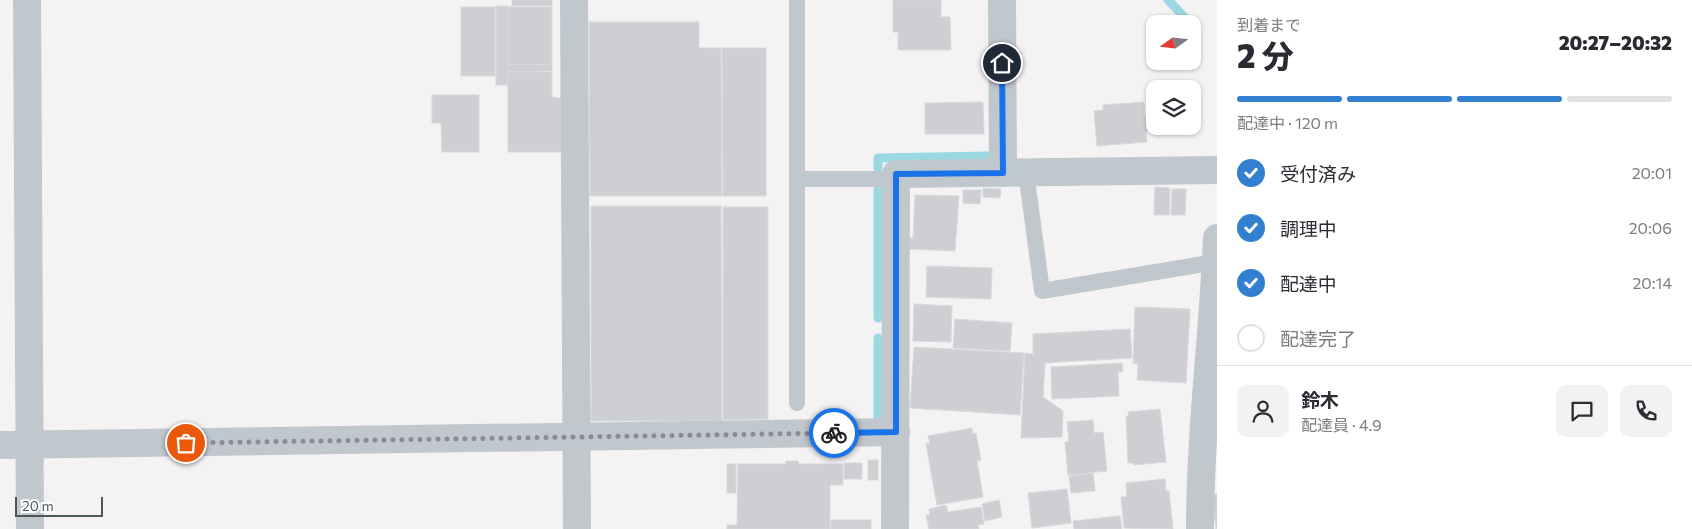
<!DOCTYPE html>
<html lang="ja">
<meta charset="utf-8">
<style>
:root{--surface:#fff;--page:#f2f2f3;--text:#2b2b33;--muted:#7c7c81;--line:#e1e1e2;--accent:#3280cf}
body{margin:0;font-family:Commissioner,"Noto Sans JP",sans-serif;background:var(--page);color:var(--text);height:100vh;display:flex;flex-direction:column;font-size:19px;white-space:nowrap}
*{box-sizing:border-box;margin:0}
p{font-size:16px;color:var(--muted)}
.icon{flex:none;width:28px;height:28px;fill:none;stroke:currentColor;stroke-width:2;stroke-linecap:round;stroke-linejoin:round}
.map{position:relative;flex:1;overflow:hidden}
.drawer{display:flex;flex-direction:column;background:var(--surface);width:475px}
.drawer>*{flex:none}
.needle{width:32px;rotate:255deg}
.fabs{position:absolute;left:1146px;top:15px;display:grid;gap:10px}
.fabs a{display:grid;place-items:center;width:55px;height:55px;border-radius:10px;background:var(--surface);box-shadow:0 1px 4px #0004;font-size:25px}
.scale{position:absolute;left:15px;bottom:12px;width:88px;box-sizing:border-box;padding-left:5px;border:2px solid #4c565d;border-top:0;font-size:14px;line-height:18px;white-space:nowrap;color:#4c565d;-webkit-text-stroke:4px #fff;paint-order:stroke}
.pin{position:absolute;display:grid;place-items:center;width:42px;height:42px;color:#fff;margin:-21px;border:2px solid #fff;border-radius:50%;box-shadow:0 1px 5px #0007}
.courier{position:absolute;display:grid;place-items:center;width:50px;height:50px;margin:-25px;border:4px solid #1a73e8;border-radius:50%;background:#fff;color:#222;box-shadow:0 1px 6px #0007}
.overview em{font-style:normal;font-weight:800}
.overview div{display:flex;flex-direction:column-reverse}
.overview{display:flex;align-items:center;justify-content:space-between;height:85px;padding:0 20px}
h1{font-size:32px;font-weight:800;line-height:38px}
.bar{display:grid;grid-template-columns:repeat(4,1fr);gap:8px 5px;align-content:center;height:60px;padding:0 20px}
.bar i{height:6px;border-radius:4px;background:var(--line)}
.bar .selected{background:var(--accent)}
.bar p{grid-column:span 4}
.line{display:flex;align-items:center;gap:12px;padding:0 20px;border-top:1px solid var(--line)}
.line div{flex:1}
.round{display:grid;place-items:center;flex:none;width:52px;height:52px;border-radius:10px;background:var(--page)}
ol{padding:0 20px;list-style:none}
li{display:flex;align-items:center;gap:15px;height:55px}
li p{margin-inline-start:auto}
li .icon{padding:5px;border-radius:50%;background:var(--accent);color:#fff;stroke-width:4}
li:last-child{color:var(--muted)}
li i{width:28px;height:28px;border:2px solid var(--line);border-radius:50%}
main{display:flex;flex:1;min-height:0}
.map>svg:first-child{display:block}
</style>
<main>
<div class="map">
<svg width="1217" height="529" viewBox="0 0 1217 529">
<rect width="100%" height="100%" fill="#f4f2f3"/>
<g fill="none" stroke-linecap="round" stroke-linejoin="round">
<g stroke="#9ad8e2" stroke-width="9">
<polyline points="1168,0 1191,24"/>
<polyline points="878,168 878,158 987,156"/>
<polyline points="878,189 878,318"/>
<polyline points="878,338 878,423"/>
</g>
</g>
<g fill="#cdcfd3" stroke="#d7d9dc">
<rect x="512" y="0" width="40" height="6"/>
<polygon points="893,0 941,0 941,17 950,17 951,50 898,50 898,32 893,32"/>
<rect x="496" y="6" width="12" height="79"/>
<rect x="461" y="7" width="34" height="69"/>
<rect x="508" y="7" width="44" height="58"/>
<polygon points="589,22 699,22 699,48 721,48 722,196 590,196"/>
<polygon points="722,48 766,48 766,196 723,196"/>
<polygon points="508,65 552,65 552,71 508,72"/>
<polygon points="508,72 552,72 552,97 561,98 561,152 508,152"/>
<polygon points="432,95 479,95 479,152 442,152 441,123 432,123"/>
<polygon points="983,102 984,134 925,134 925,103"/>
<polygon points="1144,102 1145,117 1148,116 1150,131 1146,131 1147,142 1097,146 1094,111 1103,110 1103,105"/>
<polygon points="1155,187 1170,188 1169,215 1154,215"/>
<polygon points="983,188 1001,189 1000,198 983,197"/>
<polygon points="1172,189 1186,189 1185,215 1171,215"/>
<polygon points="963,190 981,190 980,204 963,203"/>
<polygon points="915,195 959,196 955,251 909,249 909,238 913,238"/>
<polygon points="591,206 721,206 722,421 591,421"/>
<polygon points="723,207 768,207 768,419 723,420"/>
<polygon points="927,266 992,268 991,299 926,297"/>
<polygon points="914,304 952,306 951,342 913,341"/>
<polygon points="1135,307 1190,309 1186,383 1137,380 1138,364 1133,363"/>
<polygon points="955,319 1012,323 1010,351 953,348"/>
<polygon points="1130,329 1132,358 1045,363 1043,397 1063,411 1062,437 1021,438 1025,353 1033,354 1033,334"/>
<polygon points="914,347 1024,353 1020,415 910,408"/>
<polygon points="1122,363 1123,372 1118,372 1119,396 1052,399 1051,367"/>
<polygon points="1160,409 1166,462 1134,465 1133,463 1128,463 1126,416 1129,416 1128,412"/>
<polygon points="1093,420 1094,433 1103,432 1107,471 1068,475 1065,442 1069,441 1067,422"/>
<polygon points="972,428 973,434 976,433 981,460 977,461 983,497 937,505 926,444 930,443 928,436"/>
<rect x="868" y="460" width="10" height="20"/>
<polygon points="786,461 798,461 799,464 843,464 843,485 830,485 830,529 727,529 727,525 737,525 738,464 786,464"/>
<rect x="844" y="463" width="18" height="16"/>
<rect x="727" y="464" width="9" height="29"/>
<polygon points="1093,473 1095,491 1071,493 1069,476"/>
<polygon points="1165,479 1166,491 1169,491 1173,529 1124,528 1121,497 1127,497 1126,483"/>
<polygon points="1067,489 1071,523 1032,528 1028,493"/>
<polygon points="1212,494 1217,494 1217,529 1216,529"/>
<polygon points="999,500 1002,517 985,521 982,504"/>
<polygon points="946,505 948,512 981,507 984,524 978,525 979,529 929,529 926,515 930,515 929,509"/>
<polygon points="1120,516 1122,529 1074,529 1073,521"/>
<rect x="831" y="520" width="40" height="9"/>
</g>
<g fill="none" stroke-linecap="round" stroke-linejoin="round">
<g stroke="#c0c7cd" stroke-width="16">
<polyline points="797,0 797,403"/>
<polyline points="1026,172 1042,291 1216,262"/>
<polyline points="797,179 896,179"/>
</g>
<g stroke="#c0c7cd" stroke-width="28">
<polyline points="27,0 30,529"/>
<polyline points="574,0 577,529"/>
<polyline points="1002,0 1003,173"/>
<polyline points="0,445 896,432"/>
<polyline points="895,529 896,174 1217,170"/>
<path d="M1200,529C1200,432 1213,335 1217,238"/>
</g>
</g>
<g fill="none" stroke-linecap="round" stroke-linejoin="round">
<polyline stroke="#878d92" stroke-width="5" stroke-dasharray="0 9" points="186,443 834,433"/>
<polyline stroke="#1a73e8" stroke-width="6" points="834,433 896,432 896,174 1003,173 1002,63"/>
</g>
</svg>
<div class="fabs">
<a><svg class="needle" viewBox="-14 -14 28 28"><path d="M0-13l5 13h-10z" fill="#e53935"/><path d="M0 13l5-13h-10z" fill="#7c7c81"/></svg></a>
<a><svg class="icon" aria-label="layers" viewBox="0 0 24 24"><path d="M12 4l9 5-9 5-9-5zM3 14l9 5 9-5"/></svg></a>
</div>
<div class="scale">20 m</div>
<div class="pin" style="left:186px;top:443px;background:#ea580c"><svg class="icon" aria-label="bag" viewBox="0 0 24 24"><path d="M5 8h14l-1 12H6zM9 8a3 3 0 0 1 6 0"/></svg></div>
<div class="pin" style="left:1002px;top:63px;background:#1f2937"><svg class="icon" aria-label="home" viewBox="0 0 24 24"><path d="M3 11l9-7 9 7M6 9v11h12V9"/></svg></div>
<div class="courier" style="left:834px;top:433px"><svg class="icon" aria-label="bike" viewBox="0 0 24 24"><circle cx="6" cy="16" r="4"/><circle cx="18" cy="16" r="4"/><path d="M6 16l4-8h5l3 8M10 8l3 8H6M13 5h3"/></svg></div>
</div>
<section class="drawer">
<div class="overview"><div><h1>2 分</h1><p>到着まで</p></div><em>20:27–20:32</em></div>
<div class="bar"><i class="selected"></i><i class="selected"></i><i class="selected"></i><i></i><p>配達中 · 120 m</p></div>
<ol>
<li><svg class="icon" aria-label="check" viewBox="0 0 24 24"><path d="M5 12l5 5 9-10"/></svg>受付済み<p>20:01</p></li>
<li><svg class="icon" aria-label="check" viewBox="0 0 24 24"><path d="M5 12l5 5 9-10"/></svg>調理中<p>20:06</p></li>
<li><svg class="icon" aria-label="check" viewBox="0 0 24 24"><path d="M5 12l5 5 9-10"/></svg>配達中<p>20:14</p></li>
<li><i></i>配達完了</li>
</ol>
<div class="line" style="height:90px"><a class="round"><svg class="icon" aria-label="person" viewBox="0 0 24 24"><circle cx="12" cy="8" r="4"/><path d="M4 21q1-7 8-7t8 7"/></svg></a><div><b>鈴木</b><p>配達員 · 4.9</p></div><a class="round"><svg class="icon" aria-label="chat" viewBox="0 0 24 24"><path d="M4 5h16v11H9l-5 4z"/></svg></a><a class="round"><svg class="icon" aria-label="phone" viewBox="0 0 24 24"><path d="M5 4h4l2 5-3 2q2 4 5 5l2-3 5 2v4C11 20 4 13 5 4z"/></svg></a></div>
</section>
</main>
